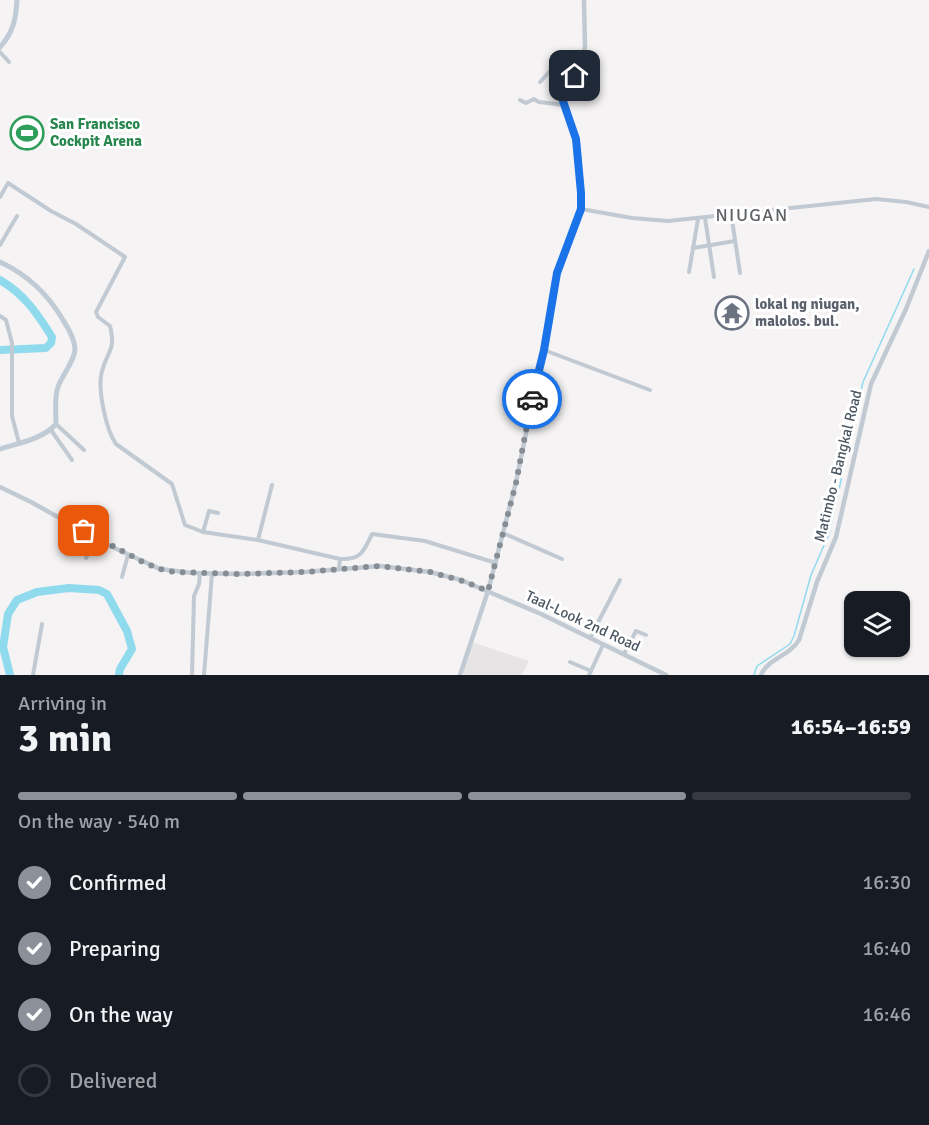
<!DOCTYPE html>
<meta charset="utf-8">
<style>
:root{--surface:#171b24;--page:#242831;--text:#f1f3f6;--muted:#9ea1a6;--line:#363941;--accent:#8c9099}
body{margin:0;font-family:Signika,sans-serif;background:var(--page);color:var(--text);height:100vh;display:flex;flex-direction:column;font-size:22px;white-space:nowrap}
*{box-sizing:border-box;margin:0}
p{font-size:20px;color:var(--muted)}
.icon{flex:none;width:33px;height:33px;fill:none;stroke:currentColor;stroke-width:2;stroke-linecap:round;stroke-linejoin:round}
.map{position:relative;height:675px;overflow:hidden}
.side{display:flex;flex-direction:column;background:var(--surface);flex:1}
.side>*{flex:none}
.controls{position:absolute;left:844px;top:591px;display:grid;gap:12px}
.controls a{display:grid;place-items:center;width:66px;height:66px;border-radius:12px;background:var(--surface);box-shadow:0 2px 4px #0004;font-size:30px}
.pin{position:absolute;display:grid;place-items:center;width:51px;height:51px;color:#fff;margin:-26px;border-radius:12px;box-shadow:0 3px 9px #0006}
.courier{position:absolute;display:grid;place-items:center;width:60px;height:60px;margin:-30px;border:4px solid #1a73e8;border-radius:50%;background:#fff;color:#222;box-shadow:0 2px 8px #0007}
.summary em{font-style:normal;font-weight:700}
.summary div{display:flex;flex-direction:column-reverse}
.summary{display:flex;align-items:center;justify-content:space-between;height:102px;padding:0 18px}
h1{font-size:39px;font-weight:700;line-height:45px}
.bar{display:grid;grid-template-columns:repeat(4,1fr);gap:9px 6px;align-content:center;height:72px;padding:0 18px}
.bar i{height:8px;border-radius:4px;background:var(--line)}
.bar .on{background:var(--accent)}
.bar p{grid-column:span 4}
ol{padding:0 18px;list-style:none}
li{display:flex;align-items:center;gap:18px;height:66px}
li p{margin-inline-start:auto}
li .icon{padding:6px;border-radius:50%;background:var(--accent);color:#fff;stroke-width:4}
li:last-child{color:var(--muted)}
li i{width:33px;height:33px;border:3px solid var(--line);border-radius:50%}
.map>svg:first-child{display:block}
</style>
<div class="map">
<svg width="929" height="675" viewBox="0 0 929 675">
<rect width="100%" height="100%" fill="#f5f3f3"/>
<polygon fill="#e6e4e5" points="472,642 529,661 522,675 466,675 462,673"/>
<g fill="none" stroke-linecap="round" stroke-linejoin="round">
<polyline stroke="#90daee" stroke-width="1.5" points="754,675 757,666 790,644 794,636 811,575 829,534 863,382 914,269"/>
<g stroke="#90daee" stroke-width="8">
<path d="M0,280C24,294 37,313 52,337L51,343L46,348L0,350"/>
<polyline points="10,675 3,647 8,614 17,600 37,592 69,588 99,590 107,594 127,631 132,649 120,669 119,675"/>
</g>
<g stroke="#c1cad2" stroke-width="4">
<polyline points="0,52 9,62"/>
<polyline points="540,82 551,70 575,76"/>
<polyline points="520,100 526,103 534,99 539,102 564,105"/>
<path d="M0,197L8,183L51,211L76,224L125,257L96,312L98,317L110,326C116,351 108,349 102,371C97,388 106,430 116,444L172,484L185,525L203,532L258,540L340,559L339,569"/>
<polyline points="581,209 632,218 668,221 876,199 906,202 929,207"/>
<polyline points="731,213 740,273"/>
<polyline points="705,218 714,277"/>
<polyline points="0,245 17,216"/>
<polyline points="693,248 735,241"/>
<polyline points="689,272 698,219"/>
<polyline points="0,316 6,320 12,343 12,416 19,443"/>
<polyline points="544,350 650,390"/>
<polyline points="56,424 84,450"/>
<polyline points="51,430 72,460"/>
<polyline points="203,532 209,511 218,513"/>
<polyline points="503,533 562,559"/>
<polyline points="258,540 272,485"/>
<polyline points="86,558 95,538"/>
<path d="M340,559C361,560 364,551 372,534L425,541L496,563"/>
<polyline points="122,577 128,555"/>
<polyline points="590,638 620,580"/>
<polyline points="624,654 636,631 646,635"/>
<polyline points="570,662 591,671"/>
<polyline points="33,675 42,624"/>
<polyline points="192,675 194,596 199,584 200,573"/>
<polyline points="204,675 212,574"/>
<polyline points="589,675 603,645"/>
</g>
<g stroke="#c1cad2" stroke-width="4.5">
<polyline points="0,487 31,502 108,545 160,569 192,573 239,574 305,572 380,566 430,572 461,580 541,614 666,675"/>
<polyline points="460,675 488,591 516,482 551,312 557,273 581,209 576,139 563,101 581,62 585,47 584,0"/>
<path d="M761,675C767,659 790,656 799,640L817,582L836,537L871,384L906,309L929,251"/>
</g>
<g stroke="#c1cbd6" stroke-width="5">
<path d="M0,47C13,33 16,19 17,0"/>
<path d="M0,262C28,275 48,294 63,320C69,329 75,339 75,350C74,362 62,375 58,387C54,398 56,413 56,424C43,439 19,443 0,449"/>
</g>
</g>
<g fill="none" stroke-linecap="round" stroke-linejoin="round">
<polyline stroke="#868d94" stroke-width="6" stroke-dasharray="0 10.8" points="84,531 143,562 160,569 174,572 239,574 305,572 380,566 430,572 460,580 488,591 516,483 532,399"/>
<polyline stroke="#1a73e8" stroke-width="8" points="532,399 544,350 557,273 581,209 581,193 576,139 563,101 575,76"/>
</g>
<defs>
<g id="stadium-ring" transform="scale(1.725)"><circle r="9.5" fill="#fff" stroke="#2e9e5b" stroke-width="1.5"/><path d="M0-5a6.5 5 0 1 0 0 10a6.5 5 0 1 0 0-10ZM-3.5-1.8h7v3.6h-7Z" fill="#2e9e5b"/></g>
<g id="temple-ring" transform="scale(1.725)"><circle r="9.5" fill="#fff" stroke="#6b7280" stroke-width="1.5"/><path d="M0-6L5-2H3V0L6.5 2.5H4V6H1.5V3h-3V6H-4V2.5H-6.5L-3 0V-2H-5Z" fill="#6b7280"/></g>
</defs>
<g fill-rule="evenodd">
<use href="#stadium-ring" x="27" y="133"/>
<use href="#temple-ring" x="732" y="313"/>
</g>
<g text-anchor="middle" dominant-baseline="central" stroke-width="6" stroke-linejoin="round" paint-order="stroke">
<g font-size="15" font-weight="bold" fill="#27864d" stroke="#fff" text-anchor="start">
<text x="50" y="124">San Francisco<tspan x="50" dy="17">Cockpit Arena</tspan></text>
</g>
<g font-size="15" font-weight="bold" fill="#5b616d" stroke="#fff" text-anchor="start">
<text x="755" y="304">lokal ng niugan,<tspan x="755" dy="17">malolos. bul.</tspan></text>
</g>
<g font-size="15" fill="#4a5661" stroke="#fff">
<text transform="translate(838 466) rotate(-76)">Matimbo - Bangkal Road</text>
<text transform="translate(583 621) rotate(25)">Taal-Look 2nd Road</text>
</g>
<g font-size="18" letter-spacing="1.5" fill="#5f6368" stroke="#fff">
<text x="752" y="215">NIUGAN</text>
</g>
</g>
</svg>
<div class="controls">
<a><svg class="icon" aria-label="layers" viewBox="0 0 24 24"><path d="M12 4l9 5-9 5-9-5zM3 14l9 5 9-5"/></svg></a>
</div>
<div class="pin" style="left:84px;top:531px;background:#ea580c"><svg class="icon" aria-label="bag" viewBox="0 0 24 24"><path d="M5 8h14l-1 12H6zM9 8a3 3 0 0 1 6 0"/></svg></div>
<div class="pin" style="left:575px;top:76px;background:#1f2937"><svg class="icon" aria-label="home" viewBox="0 0 24 24"><path d="M3 11l9-7 9 7M6 9v11h12V9"/></svg></div>
<div class="courier" style="left:532px;top:399px"><svg class="icon" aria-label="car" viewBox="0 0 24 24"><path d="M5 17H2v-5l4-1 3-4h7l3 4 3 1v5h-3M9 17h6M6 11h13"/><circle cx="7" cy="17" r="2"/><circle cx="17" cy="17" r="2"/></svg></div>
</div>
<section class="side">
<div class="summary"><div><h1>3 min</h1><p>Arriving in</p></div><em>16:54–16:59</em></div>
<div class="bar"><i class="on"></i><i class="on"></i><i class="on"></i><i></i><p>On the way · 540 m</p></div>
<ol>
<li><svg class="icon" aria-label="check" viewBox="0 0 24 24"><path d="M5 12l5 5 9-10"/></svg>Confirmed<p>16:30</p></li>
<li><svg class="icon" aria-label="check" viewBox="0 0 24 24"><path d="M5 12l5 5 9-10"/></svg>Preparing<p>16:40</p></li>
<li><svg class="icon" aria-label="check" viewBox="0 0 24 24"><path d="M5 12l5 5 9-10"/></svg>On the way<p>16:46</p></li>
<li><i></i>Delivered</li>
</ol>
</section>
